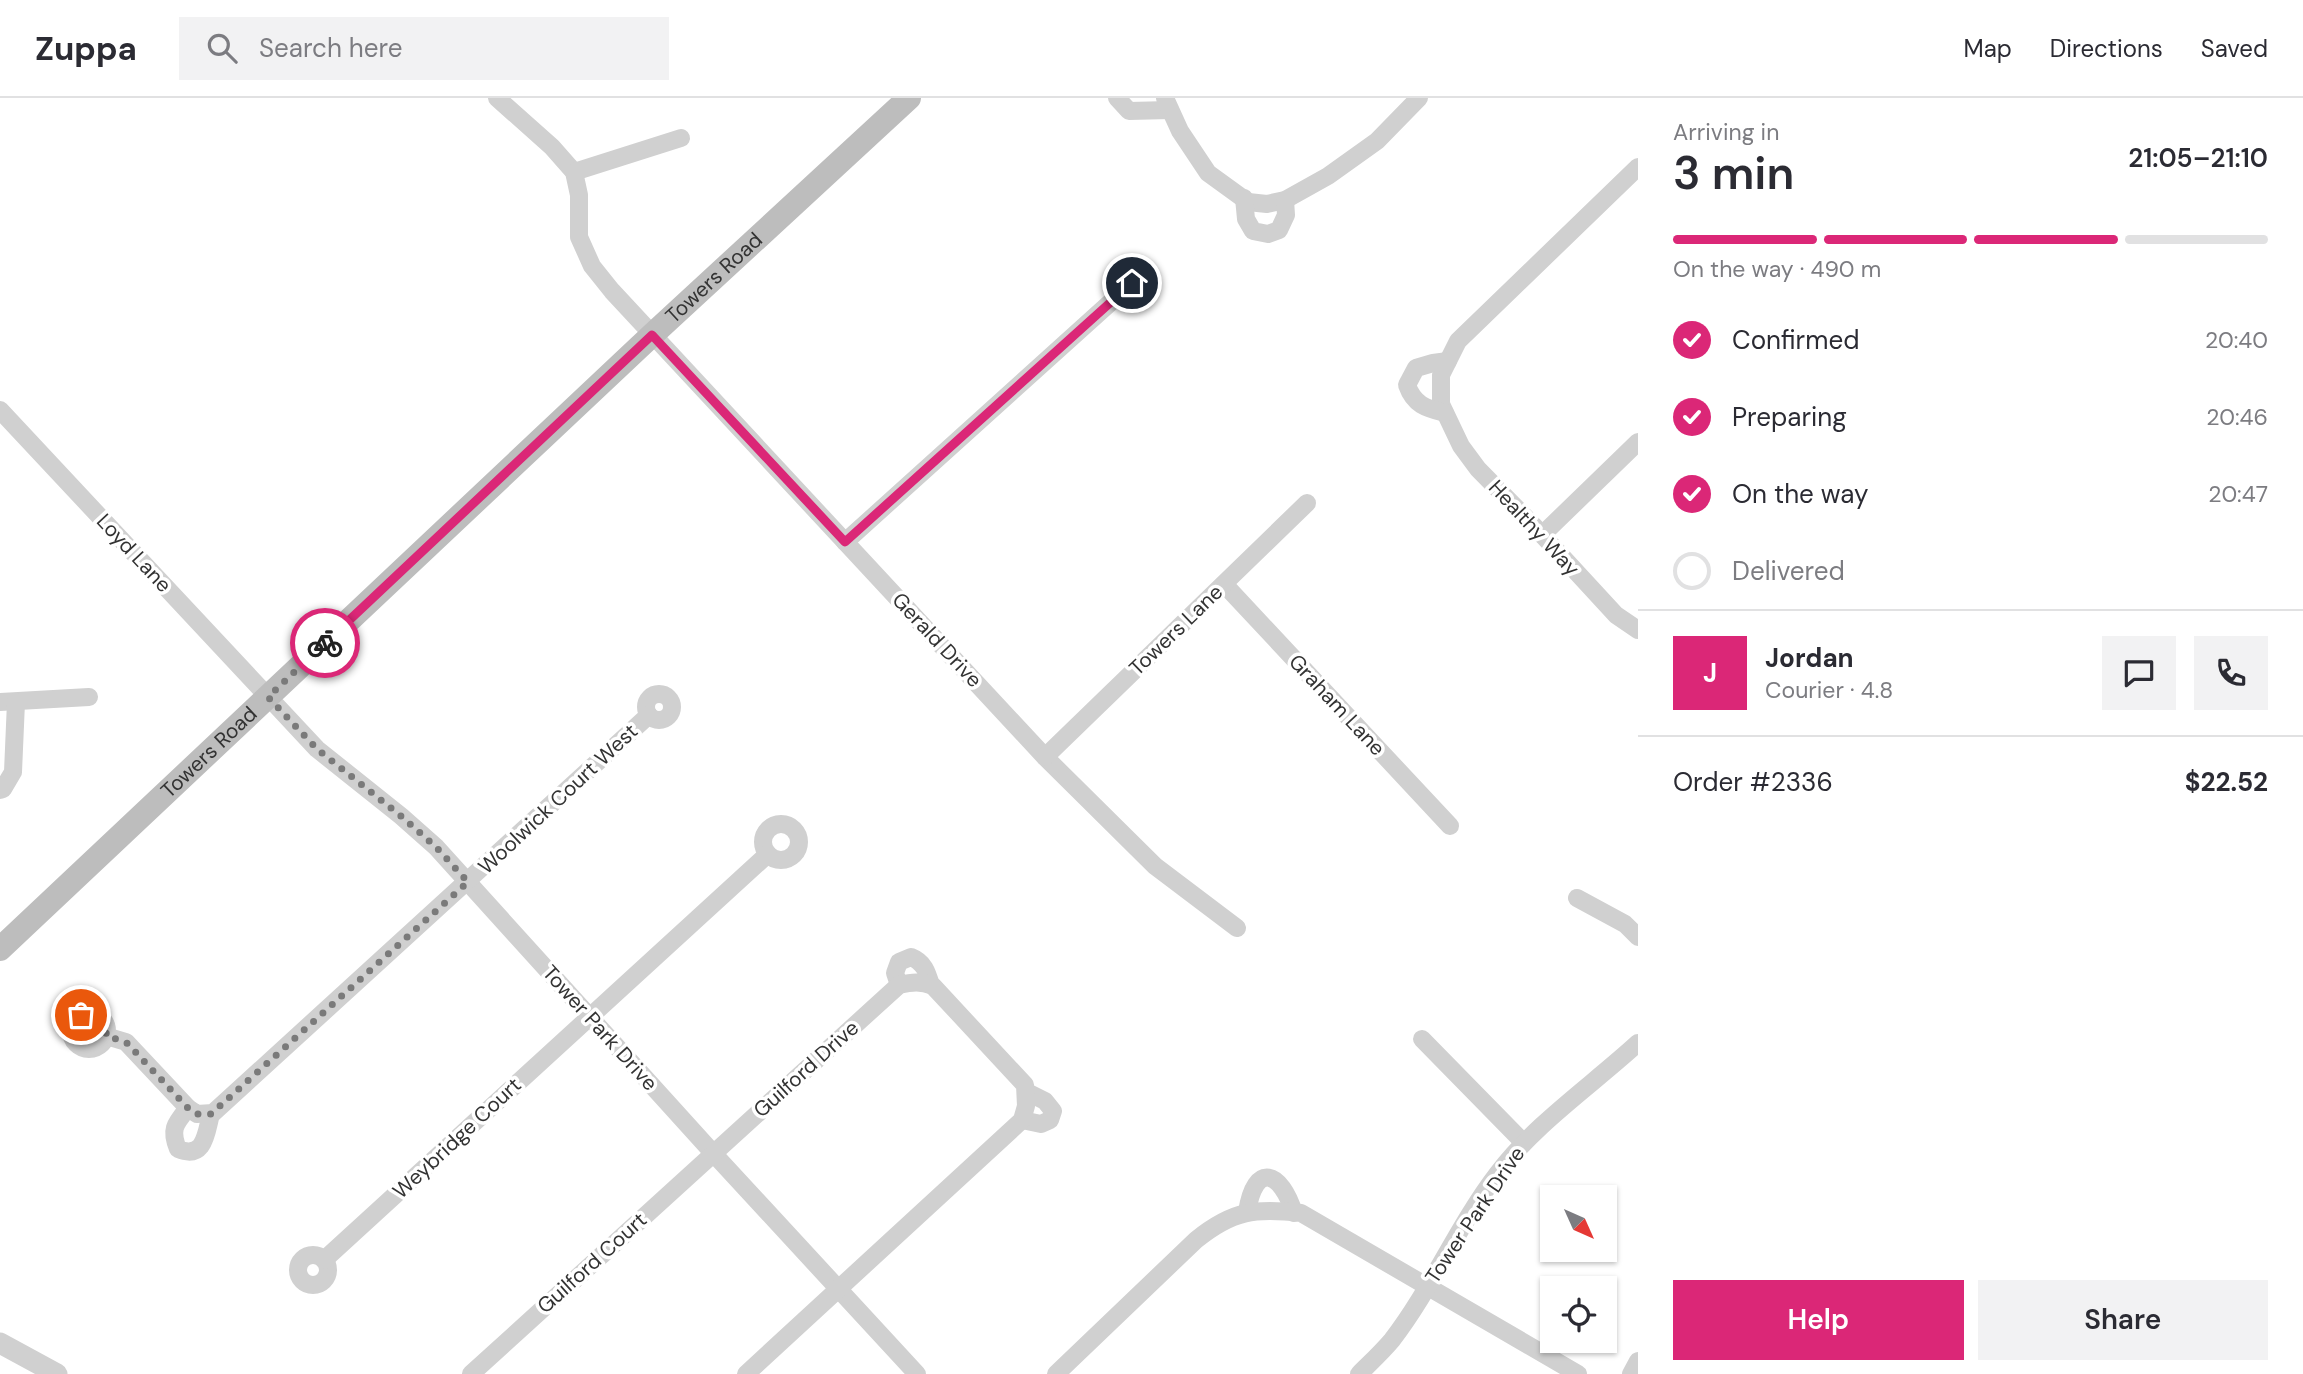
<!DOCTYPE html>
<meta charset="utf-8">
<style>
:root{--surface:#fff;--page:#f2f2f3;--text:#2b2b33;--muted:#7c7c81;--line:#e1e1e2;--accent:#db2777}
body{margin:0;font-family:"DM Sans",sans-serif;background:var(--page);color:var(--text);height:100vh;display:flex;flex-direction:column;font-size:26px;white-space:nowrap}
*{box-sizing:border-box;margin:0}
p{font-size:23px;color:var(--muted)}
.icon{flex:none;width:38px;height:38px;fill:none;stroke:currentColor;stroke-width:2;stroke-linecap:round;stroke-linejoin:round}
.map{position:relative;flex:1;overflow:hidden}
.panel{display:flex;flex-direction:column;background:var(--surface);width:665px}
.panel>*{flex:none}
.needle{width:46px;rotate:135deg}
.tools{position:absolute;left:1540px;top:1087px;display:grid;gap:14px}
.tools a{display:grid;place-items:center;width:77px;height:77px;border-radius:0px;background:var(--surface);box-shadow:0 2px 5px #0004;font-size:35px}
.pin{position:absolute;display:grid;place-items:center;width:60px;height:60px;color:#fff;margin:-30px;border:4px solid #fff;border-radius:50%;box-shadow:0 2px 7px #0007}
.courier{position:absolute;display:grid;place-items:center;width:70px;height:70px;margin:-35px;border:5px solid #db2777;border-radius:50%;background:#fff;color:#222;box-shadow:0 2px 9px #0007}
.overview em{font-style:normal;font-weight:600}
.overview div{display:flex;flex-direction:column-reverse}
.overview{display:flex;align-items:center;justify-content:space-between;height:119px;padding:0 35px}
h1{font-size:46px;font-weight:600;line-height:52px}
.bar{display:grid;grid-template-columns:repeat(4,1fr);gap:10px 7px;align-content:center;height:84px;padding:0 35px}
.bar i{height:9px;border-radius:5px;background:var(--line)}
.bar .current{background:var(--accent)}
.bar p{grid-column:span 4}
.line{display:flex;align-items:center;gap:18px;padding:0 35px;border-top:2px solid var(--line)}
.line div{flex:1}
.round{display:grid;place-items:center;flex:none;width:74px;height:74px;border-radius:0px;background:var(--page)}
ol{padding:0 35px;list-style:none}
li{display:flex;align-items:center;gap:21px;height:77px}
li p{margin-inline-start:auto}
li .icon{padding:7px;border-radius:50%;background:var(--accent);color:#fff;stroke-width:4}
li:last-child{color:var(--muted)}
li i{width:38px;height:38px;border:4px solid var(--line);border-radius:50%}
.cta{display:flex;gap:14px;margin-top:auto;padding:14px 35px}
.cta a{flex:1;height:80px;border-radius:0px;background:var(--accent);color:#fff;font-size:28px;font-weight:600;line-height:80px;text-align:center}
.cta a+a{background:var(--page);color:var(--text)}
header{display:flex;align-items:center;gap:42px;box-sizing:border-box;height:98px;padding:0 35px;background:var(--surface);border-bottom:2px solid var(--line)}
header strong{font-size:33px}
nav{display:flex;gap:38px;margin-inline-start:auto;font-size:24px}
.search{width:490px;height:63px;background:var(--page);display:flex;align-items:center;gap:18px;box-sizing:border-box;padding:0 24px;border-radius:0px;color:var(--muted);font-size:26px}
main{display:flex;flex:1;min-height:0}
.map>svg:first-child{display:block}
</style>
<header>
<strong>Zuppa</strong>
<div class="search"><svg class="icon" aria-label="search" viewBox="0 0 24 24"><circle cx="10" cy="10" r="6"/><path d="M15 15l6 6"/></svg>Search here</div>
<nav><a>Map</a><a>Directions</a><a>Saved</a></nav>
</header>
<main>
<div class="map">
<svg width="1638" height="1276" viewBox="0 0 1638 1276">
<rect width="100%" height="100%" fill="#fff"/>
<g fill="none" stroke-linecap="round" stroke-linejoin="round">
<g stroke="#d0d0d0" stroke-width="18">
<polyline points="497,0 552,49 574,74 579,97 579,139 592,168 612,193 1045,659 1155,768 1237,830"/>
<polyline points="1117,0 1129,13 1170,12"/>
<polyline points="1165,0 1180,33 1208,75 1248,104 1267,106 1285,102 1328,78 1377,43 1419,0"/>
<polyline points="1638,69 1458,243 1441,277 1441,306 1461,348 1478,371 1534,428 1616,517 1638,532"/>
<polyline points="574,74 681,40"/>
<polyline points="1244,100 1246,121 1253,133 1268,136 1279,132 1286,117 1285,102"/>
<polyline points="0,312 317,651 401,718 436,749 713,1055 917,1276"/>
<path d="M1445,315C1426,310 1414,307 1407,287L1416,270L1433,265L1448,263"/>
<polyline points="1542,437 1638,344"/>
<polyline points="845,444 1132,185"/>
<polyline points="1224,486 1450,728"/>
<circle cx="659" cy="609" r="13"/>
<polyline points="0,604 89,599"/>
<polyline points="1045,659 1307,405"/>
<polyline points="0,692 3,691 13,674 16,604"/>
<circle cx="781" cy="744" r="18"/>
<polyline points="1577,800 1625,826 1638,839"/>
<path d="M899,887L895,875L899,864L911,859C924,864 927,874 931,887"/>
<circle cx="89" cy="933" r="18"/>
<polyline points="106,938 126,944 188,1010 197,1016 213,1015 649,617"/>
<polyline points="1422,941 1523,1044"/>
<path d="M188,1010C175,1026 170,1031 178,1051C205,1062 206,1035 211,1016"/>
<polyline points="1022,1022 1041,1026 1050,1022 1053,1013 1045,1003 1027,994"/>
<path d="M1247,1114C1255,1063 1281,1073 1294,1115"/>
<circle cx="313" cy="1172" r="15"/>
<polyline points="324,1162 768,756"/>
<path d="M471,1276L899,887C912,884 921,883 933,888L1025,987L1026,1008L1022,1022L746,1276"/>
<path d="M1056,1276L1196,1142C1233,1112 1255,1110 1301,1115L1578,1276"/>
<path d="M1359,1276C1370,1265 1382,1254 1392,1242C1432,1190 1458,1127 1498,1075C1536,1025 1591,988 1638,945"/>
<polyline points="1631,1276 1638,1263"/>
</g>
<polyline stroke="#d0d0d0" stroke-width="21" points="0,1245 57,1276"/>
<path stroke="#bdbdbd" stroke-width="24" id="s1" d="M0,851L652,237L909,0"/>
</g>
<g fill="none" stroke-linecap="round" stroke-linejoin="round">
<path stroke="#7a7a7a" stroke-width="7" stroke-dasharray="0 12.6" d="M81,917C97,912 108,921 106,938L126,944L188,1010L197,1016H211L468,784L436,749L401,718L317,651L268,599L325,545"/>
<polyline stroke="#db2777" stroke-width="9" points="325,545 652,237 845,444 1132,185"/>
</g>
<g text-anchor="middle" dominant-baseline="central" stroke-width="7" stroke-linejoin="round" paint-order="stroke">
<g font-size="21" fill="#333" stroke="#fff">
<text stroke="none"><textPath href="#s1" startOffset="980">Towers Road</textPath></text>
<text transform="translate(1534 430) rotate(47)">Healthy Way</text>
<text transform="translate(134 455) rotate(47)">Loyd Lane</text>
<text transform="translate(1176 532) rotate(-44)">Towers Lane</text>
<text transform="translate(937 542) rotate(47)">Gerald Drive</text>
<text transform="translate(1337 607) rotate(47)">Graham Lane</text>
<text stroke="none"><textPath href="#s1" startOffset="287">Towers Road</textPath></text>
<text transform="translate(558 701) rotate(-43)">Woolwick Court West</text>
<text transform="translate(600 930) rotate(48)">Tower Park Drive</text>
<text transform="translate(806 971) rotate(-42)">Guilford Drive</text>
<text transform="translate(457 1040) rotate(-43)">Weybridge Court</text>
<text transform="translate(1475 1117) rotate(-56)">Tower Park Drive</text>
<text transform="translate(592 1165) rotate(-42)">Guilford Court</text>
</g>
</g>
</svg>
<div class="tools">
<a><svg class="needle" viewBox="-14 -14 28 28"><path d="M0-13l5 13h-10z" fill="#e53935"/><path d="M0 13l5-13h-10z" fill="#7c7c81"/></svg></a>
<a><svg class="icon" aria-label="locate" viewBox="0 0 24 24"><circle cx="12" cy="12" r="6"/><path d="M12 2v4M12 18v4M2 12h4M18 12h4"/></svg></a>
</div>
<div class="pin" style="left:81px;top:917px;background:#ea580c"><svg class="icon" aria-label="bag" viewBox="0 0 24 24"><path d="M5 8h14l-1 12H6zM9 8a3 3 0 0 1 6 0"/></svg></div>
<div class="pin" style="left:1132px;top:185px;background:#1f2937"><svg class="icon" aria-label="home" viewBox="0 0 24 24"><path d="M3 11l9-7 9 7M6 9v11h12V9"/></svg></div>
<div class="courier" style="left:325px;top:545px"><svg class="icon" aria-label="bike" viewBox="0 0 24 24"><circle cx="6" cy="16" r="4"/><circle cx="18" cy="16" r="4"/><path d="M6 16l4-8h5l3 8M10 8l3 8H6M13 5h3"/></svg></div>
</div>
<section class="panel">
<div class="overview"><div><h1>3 min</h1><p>Arriving in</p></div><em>21:05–21:10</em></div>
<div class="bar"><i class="current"></i><i class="current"></i><i class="current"></i><i></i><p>On the way · 490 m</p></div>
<ol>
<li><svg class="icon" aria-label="check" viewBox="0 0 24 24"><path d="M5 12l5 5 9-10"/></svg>Confirmed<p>20:40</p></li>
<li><svg class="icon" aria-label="check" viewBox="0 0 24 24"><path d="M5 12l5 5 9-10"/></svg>Preparing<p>20:46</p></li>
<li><svg class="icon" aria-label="check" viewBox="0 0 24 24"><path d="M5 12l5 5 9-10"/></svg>On the way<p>20:47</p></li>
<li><i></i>Delivered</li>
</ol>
<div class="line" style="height:126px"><b class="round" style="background:var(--accent);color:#fff">J</b><div><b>Jordan</b><p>Courier · 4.8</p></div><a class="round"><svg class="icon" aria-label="chat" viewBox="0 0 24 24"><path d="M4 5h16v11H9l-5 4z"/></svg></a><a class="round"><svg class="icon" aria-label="phone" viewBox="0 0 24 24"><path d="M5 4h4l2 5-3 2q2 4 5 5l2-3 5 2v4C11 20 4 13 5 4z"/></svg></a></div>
<div class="line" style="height:91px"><div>Order #2336</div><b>$22.52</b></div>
<div class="cta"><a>Help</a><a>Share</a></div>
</section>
</main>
